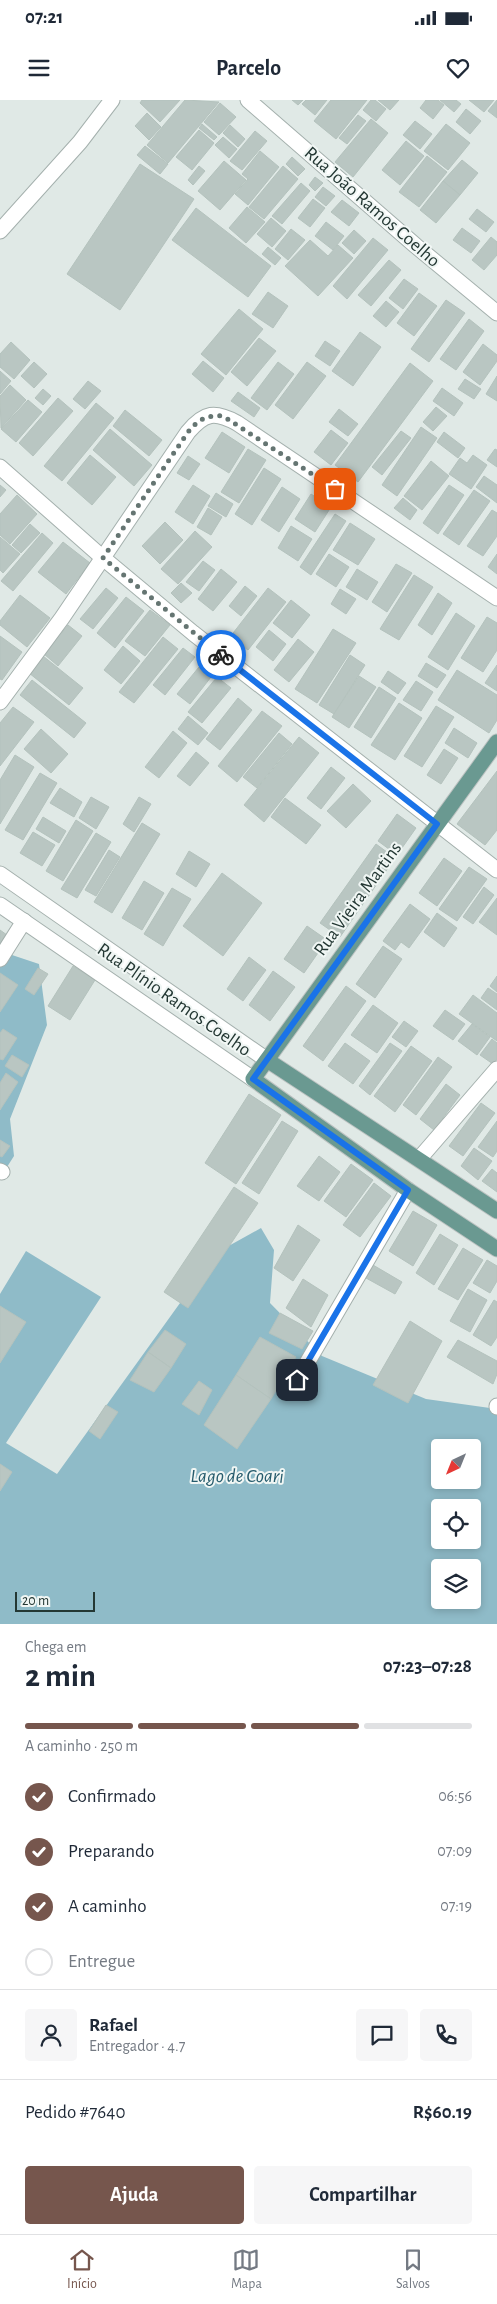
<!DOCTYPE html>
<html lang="pt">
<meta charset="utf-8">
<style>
:root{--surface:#fff;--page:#f6f6f7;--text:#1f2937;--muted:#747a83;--line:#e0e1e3;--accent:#76564d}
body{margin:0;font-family:"Alegreya Sans",sans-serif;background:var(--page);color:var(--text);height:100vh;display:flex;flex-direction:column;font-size:19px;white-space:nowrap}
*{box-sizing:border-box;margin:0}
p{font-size:16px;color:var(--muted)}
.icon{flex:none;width:28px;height:28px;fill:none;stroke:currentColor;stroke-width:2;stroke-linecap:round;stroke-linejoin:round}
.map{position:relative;height:1524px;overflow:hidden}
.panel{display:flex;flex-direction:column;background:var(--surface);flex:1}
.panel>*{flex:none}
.needle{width:32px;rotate:223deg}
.tools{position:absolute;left:431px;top:1339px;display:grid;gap:10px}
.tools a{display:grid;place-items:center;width:50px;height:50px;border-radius:5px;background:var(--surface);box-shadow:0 2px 8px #0003;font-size:25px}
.scale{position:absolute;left:15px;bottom:12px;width:80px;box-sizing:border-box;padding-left:5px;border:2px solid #233733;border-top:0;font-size:14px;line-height:18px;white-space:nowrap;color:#233733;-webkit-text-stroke:4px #f0f6f4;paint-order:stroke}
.pin{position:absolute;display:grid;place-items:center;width:42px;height:42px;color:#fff;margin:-21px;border-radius:10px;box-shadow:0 2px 8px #0006}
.courier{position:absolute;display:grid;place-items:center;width:50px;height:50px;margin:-25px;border:4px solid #1a73e8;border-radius:50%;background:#fff;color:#222;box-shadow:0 1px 6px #0007}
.head em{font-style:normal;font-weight:700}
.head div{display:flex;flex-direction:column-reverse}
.head{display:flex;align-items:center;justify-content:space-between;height:85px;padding:0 25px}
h1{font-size:32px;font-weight:700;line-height:38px}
.bar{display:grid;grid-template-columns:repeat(4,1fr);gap:8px 5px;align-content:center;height:60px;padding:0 25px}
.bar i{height:6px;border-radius:4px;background:var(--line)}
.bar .selected{background:var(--accent)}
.bar p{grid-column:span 4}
.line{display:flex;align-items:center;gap:12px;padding:0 25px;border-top:1px solid var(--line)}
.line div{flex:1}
.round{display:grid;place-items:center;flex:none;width:52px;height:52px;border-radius:5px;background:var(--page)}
ol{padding:0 25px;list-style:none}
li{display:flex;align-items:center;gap:15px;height:55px}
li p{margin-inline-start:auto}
li .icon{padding:5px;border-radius:50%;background:var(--accent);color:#fff;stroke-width:4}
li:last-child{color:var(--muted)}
li i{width:28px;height:28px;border:2px solid var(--line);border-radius:50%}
.action{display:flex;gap:10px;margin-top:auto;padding:10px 25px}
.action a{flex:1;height:58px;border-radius:5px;background:var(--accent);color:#fff;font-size:20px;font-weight:700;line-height:58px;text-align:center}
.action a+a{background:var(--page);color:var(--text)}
.status{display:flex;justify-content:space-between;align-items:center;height:35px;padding:0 25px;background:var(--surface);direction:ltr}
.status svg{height:14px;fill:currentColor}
header{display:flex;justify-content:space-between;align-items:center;height:65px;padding:0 25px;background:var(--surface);font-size:22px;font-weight:700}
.dock{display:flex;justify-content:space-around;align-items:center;height:70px;border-top:1px solid var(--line);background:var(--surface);font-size:14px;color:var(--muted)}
.dock a{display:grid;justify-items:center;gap:2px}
.dock .selected{color:var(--accent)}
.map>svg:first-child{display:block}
</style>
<div class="status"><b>07:21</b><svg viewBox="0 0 49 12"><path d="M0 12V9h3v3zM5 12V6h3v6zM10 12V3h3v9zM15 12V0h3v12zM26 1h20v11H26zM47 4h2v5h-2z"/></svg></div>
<header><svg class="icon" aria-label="menu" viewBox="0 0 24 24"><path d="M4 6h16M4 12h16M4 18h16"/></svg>Parcelo<svg class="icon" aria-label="heart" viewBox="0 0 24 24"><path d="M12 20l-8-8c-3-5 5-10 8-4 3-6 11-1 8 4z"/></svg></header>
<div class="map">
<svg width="497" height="1524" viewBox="0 0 497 1524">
<rect width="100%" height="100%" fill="#e0e9e6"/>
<g fill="#8fbbc8" fill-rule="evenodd">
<polygon points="12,855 39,864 47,925 10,1019 14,1056 0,1078 0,861"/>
<path d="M261,1128L274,1150L270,1203L322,1256L426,1299L497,1309V1524H0V1194L26,1151L101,1197L6,1343L57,1374L216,1153ZM440,1348H472V1380H440ZM440,1408H472V1440H440ZM440,1468H472V1500H440Z"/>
</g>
<g fill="#b9c6c2" stroke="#b4c2bd">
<polygon points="142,0 180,0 160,22 140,3"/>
<polygon points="185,0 219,2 168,63 147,45"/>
<polygon points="292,0 303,0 298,5"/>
<polygon points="306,0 327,0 315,15 302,4"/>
<polygon points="331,0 367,0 336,39 314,21"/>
<polygon points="371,0 375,0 386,9 376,21 363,10"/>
<polygon points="378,0 399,0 390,10"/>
<polygon points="426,0 438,0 444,5 433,19 420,8"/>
<polygon points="440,0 456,0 461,4 454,12"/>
<polygon points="469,0 494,0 484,12"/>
<polygon points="497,0 497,18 488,11"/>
<polygon points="220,3 236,17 219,35 204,22"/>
<polygon points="466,9 481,21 470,34 456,22"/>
<polygon points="147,13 161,27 149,40 135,26"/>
<polygon points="358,15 366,21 347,44 339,38"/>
<polygon points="371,19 388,33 353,77 335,62"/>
<polygon points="415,21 432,34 420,49 403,35"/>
<polygon points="202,24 217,37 214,40 199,28"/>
<polygon points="446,24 470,43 448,70 424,51"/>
<polygon points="230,25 245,39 238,47 223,33"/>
<polygon points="199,30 214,43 192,70 176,57"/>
<polygon points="255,31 267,41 242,70 230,61"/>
<polygon points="223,37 237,49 229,58 215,45"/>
<polygon points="406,41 424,56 400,85 382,70"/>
<polygon points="145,46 168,64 160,74 137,55"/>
<polygon points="260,51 279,67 248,105 235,94 248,79 242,74"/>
<polygon points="427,56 447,72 419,107 399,92"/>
<polygon points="292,57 305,69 298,76 286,64"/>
<polygon points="462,60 478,73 460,95 443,81"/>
<polygon points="224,61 246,80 220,110 198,91"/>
<polygon points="140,64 194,99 120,210 67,174"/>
<polygon points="199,66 205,71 193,85 188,80"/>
<polygon points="283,66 298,79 264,119 249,107"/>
<polygon points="315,77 323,83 315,91 309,85"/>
<polygon points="443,81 460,95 436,123 420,110"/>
<polygon points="301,83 310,91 282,124 272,116"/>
<polygon points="323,87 335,96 326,106 315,97"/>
<polygon points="313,99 325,108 310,127 298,118"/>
<polygon points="342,100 359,113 349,126 331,112"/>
<polygon points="247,107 265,122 246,143 229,128"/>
<polygon points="196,108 271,166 248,197 172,140"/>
<polygon points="477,109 494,122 486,132 469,119"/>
<polygon points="271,118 286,131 272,147 257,134"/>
<polygon points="326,122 344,136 333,150 315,136"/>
<polygon points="462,128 480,141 471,153 453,140"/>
<polygon points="291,129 305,140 288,160 275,149"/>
<polygon points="354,130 366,141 354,154 342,143"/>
<polygon points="491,137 497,142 497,155 484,170 472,160"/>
<polygon points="373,138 388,150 347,199 333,186"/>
<polygon points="310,140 328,156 338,145 353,158 318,196 285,166"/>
<polygon points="268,147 281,158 275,165 262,154"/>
<polygon points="389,160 401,170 371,206 358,195"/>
<polygon points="404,179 418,189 403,209 389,198"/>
<polygon points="268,192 288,206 273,228 252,214"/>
<polygon points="419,193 437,206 414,236 397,223"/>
<polygon points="446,200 465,213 429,262 411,249"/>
<polygon points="386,201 399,212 386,227 373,216"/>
<polygon points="239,209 263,229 226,275 201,254"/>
<polygon points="469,219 484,231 456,270 440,259"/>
<polygon points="360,232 381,247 353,286 332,271"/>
<polygon points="259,238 276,251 247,286 231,272"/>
<polygon points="325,241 340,251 330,266 315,256"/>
<polygon points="11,242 30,260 14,279 0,267 0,254"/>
<polygon points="483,244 497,255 497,261 480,285 463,272"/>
<polygon points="203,261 224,278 213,292 192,274"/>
<polygon points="34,262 47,274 34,288 21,276"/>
<polygon points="278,262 294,274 267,310 251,298"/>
<polygon points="307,262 326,276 293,319 275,305"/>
<polygon points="410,263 433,281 358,382 335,365"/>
<polygon points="0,271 11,281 0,294"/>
<polygon points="497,276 497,301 486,294"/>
<polygon points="465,279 481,289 474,299 458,289"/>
<polygon points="88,281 101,291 85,309 73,299"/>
<polygon points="10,285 26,300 1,328 0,296"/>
<polygon points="442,288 463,303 454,316 433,301"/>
<polygon points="43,289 51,296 43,305 35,298"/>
<polygon points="238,292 260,308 254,317 231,301"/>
<polygon points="58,298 73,311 33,356 19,343"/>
<polygon points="28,300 42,312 16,342 1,329"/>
<polygon points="96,303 114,318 62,381 44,366"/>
<polygon points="436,307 447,316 433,331 423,322"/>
<polygon points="339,309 358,324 348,336 329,322"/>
<polygon points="125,310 162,340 149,356 113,326"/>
<polygon points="421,327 437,338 397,396 382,385"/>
<polygon points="110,329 152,365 134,386 93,350"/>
<polygon points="331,330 348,343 331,365 314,352"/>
<polygon points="401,331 411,338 382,375 372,367"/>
<polygon points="222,332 245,347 229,373 205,358"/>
<polygon points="444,332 465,348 458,358 437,342"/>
<polygon points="248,349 266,360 239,403 221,392"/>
<polygon points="495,349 497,350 497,367 487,360"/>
<polygon points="90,355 116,377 92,405 67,383"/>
<polygon points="473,355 487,365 471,389 449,374 460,358 467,363"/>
<polygon points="188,356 200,364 189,380 177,373"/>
<polygon points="431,361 449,376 422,410 404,396"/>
<polygon points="264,368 281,379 252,425 235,414"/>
<polygon points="484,376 497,385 497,403 476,387"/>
<polygon points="0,385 6,390 0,397"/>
<polygon points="193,385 210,396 193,424 175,412"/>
<polygon points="449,385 464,395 438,434 423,423"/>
<polygon points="282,387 300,399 279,432 261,420"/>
<polygon points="474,390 490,401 459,445 443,434"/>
<polygon points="216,393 233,404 226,417 208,406"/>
<polygon points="311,394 331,407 315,432 295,419"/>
<polygon points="17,395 37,414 10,444 0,435 0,414"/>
<polygon points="403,398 417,410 410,420 394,408"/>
<polygon points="208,408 222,417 211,435 197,427"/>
<polygon points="492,410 497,413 497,436 483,456 467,446"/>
<polygon points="335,414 346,421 311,475 300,467"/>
<polygon points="165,422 183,440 160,464 142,446"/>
<polygon points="350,423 375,439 358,465 333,450"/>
<polygon points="30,424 40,433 21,453 12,445"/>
<polygon points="291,426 312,439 298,461 278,448"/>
<polygon points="195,431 212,447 178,484 161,469"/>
<polygon points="42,433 53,443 13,491 1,481"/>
<polygon points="0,437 20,454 3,473 0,470"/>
<polygon points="63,442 90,463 66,494 38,472"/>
<polygon points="329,454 349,467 336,487 316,474"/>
<polygon points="497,454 497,474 488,467"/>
<polygon points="203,461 215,470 199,491 186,482"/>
<polygon points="396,464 412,473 387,512 372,502"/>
<polygon points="221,469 237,482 213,511 198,499"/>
<polygon points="357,469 378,482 367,500 346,487"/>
<polygon points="414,475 433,487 399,540 380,529"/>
<polygon points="181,483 192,493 181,503 171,493"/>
<polygon points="245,486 257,496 241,516 229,506"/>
<polygon points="106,488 118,498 93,529 80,519"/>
<polygon points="268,488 286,502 248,550 230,537"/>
<polygon points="340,489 356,499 346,514 331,504"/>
<polygon points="438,493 452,503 432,535 418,525"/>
<polygon points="20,495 50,518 27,547 0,525 0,521"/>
<polygon points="126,497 144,511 115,548 97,533"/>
<polygon points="291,500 310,515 292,538 273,523"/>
<polygon points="150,510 170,525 145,556 125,541"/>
<polygon points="456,513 475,526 448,570 428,557"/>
<polygon points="487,517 497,523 497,550 483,572 461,558"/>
<polygon points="68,525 82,536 58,566 44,554"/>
<polygon points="333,529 356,543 317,603 295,589"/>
<polygon points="269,530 286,544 273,561 256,547"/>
<polygon points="0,536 22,552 2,580 0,579"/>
<polygon points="163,537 178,549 134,603 119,592"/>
<polygon points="298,539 314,552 289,582 274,570"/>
<polygon points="123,546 140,561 121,584 104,570"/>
<polygon points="183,548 195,557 165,595 153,585"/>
<polygon points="350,555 365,565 334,614 319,605"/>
<polygon points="43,556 83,588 69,605 29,573"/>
<polygon points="426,563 446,575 437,588 418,576"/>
<polygon points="497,565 497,591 485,583"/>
<polygon points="199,567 211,577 190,604 177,594"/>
<polygon points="457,570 497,595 497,620 489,633 438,600"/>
<polygon points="388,571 406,583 398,594 381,582"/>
<polygon points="359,576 376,587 349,628 332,617"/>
<polygon points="217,577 231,588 202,623 188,612"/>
<polygon points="32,580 86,623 74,638 20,595"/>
<polygon points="416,581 433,592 421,611 403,600"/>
<polygon points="379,587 396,598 371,638 354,627"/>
<polygon points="238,598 252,610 220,650 206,639"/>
<polygon points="399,603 422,618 395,660 371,645"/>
<polygon points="436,606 454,617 422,667 404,656"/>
<polygon points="13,607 34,622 0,666 0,623"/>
<polygon points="262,611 282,626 237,682 218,666"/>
<polygon points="188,616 208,633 198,645 178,629"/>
<polygon points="454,628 477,643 468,658 445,643"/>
<polygon points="41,629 68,654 51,673 24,649"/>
<polygon points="173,631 187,643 159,678 145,667"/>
<polygon points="279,633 292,644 257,688 243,677"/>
<polygon points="299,637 319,653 264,722 244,705"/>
<polygon points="444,649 458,658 441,684 427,675"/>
<polygon points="196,652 209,663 190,686 177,676"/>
<polygon points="15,655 34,667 0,724 0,680"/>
<polygon points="331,667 345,678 321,709 307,698"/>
<polygon points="497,671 497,730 485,745 457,724"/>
<polygon points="40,673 57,683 23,740 5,730"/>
<polygon points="353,684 371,701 346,728 327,711"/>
<polygon points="60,688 82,702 74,717 50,703"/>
<polygon points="91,697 109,707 96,729 79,718"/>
<polygon points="139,697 151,704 134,732 123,724"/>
<polygon points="285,698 321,725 306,744 271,717"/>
<polygon points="397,714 416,728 397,755 378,741"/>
<polygon points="43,717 66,731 59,743 36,729"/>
<polygon points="76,720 93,731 63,781 46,771"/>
<polygon points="142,723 160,734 112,813 94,802"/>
<polygon points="33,732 55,745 42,766 20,753"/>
<polygon points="96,733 111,742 77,798 61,789"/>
<polygon points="376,744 395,758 340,837 320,823"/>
<polygon points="109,750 120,757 96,796 85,790"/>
<polygon points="189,751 210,764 196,787 176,774"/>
<polygon points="444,758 462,771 437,806 419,793"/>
<polygon points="469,767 487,779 457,821 439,809"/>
<polygon points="222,773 262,803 223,856 183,826"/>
<polygon points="144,781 164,793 142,830 122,818"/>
<polygon points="484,787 494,795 473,824 463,817"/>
<polygon points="172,788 191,799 163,846 144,834"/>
<polygon points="497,798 497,835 479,822"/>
<polygon points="410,804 430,819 409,848 401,842 395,850 383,841"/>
<polygon points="437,813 457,828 444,847 424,832"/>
<polygon points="307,826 327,840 304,873 284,859"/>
<polygon points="0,830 7,835 0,846"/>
<polygon points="383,846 402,859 375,898 356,884"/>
<polygon points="249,857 266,870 243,901 227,889"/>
<polygon points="73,866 95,880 70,920 48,906"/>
<polygon points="38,868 48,874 34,895 25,889"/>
<polygon points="273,871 295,887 270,921 249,905"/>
<polygon points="0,873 18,885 0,912"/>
<polygon points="497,876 497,892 490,886"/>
<polygon points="346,886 366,901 323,961 303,946"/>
<polygon points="488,888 497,894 497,910 481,898"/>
<polygon points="473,895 497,913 497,941 459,914"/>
<polygon points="373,905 398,923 377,953 351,935"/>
<polygon points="445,910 465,924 453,940 433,926"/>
<polygon points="404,921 418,931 406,947 392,937"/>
<polygon points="472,924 490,937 477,955 458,941"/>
<polygon points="3,929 17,938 3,960 0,959 0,933"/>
<polygon points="492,939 497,943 497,959 493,964 480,955"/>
<polygon points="345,943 370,961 353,984 328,966"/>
<polygon points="390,943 402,951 370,995 359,986"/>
<polygon points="411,946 432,961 395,1012 374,996"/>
<polygon points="12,955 29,965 22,977 5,966"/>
<polygon points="438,957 452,967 416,1015 403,1005"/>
<polygon points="6,973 18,982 0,1010 0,983"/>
<polygon points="446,984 460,995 434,1030 420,1019"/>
<polygon points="249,994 281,1015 236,1084 205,1063"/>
<polygon points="481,1003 495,1013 463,1056 449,1046"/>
<polygon points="282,1021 298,1031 259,1094 242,1083"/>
<polygon points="497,1021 497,1051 493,1057 478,1047"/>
<polygon points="0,1040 10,1046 2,1057 0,1056"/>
<polygon points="474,1048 492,1061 478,1080 461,1066"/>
<polygon points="319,1056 340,1072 319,1101 297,1086"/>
<polygon points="351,1064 373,1080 346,1117 324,1101"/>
<polygon points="492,1069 497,1073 497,1092 482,1081"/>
<polygon points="374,1083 391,1096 360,1137 343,1125"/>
<polygon points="234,1087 258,1103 188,1208 164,1192"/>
<polygon points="413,1111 437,1125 413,1166 389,1151"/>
<polygon points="298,1125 320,1140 293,1181 274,1168"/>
<polygon points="440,1134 458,1145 434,1185 416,1173"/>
<polygon points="463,1148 483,1160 458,1200 438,1189"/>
<polygon points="487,1160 497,1166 497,1181 490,1193 473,1183"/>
<polygon points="373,1165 402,1182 395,1194 366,1178"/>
<polygon points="303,1179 328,1195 311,1227 286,1208"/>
<polygon points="468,1189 487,1200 470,1232 450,1221"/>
<polygon points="494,1200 497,1202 497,1237 491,1246 473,1235"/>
<polygon points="0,1206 26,1222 0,1263"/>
<polygon points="280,1213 313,1231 302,1249 269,1233"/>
<polygon points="410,1221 442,1241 408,1303 373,1285"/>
<polygon points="165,1230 186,1244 171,1268 148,1252"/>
<polygon points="260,1237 296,1257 271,1299 236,1275"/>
<polygon points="458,1240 497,1261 497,1274 493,1284 447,1257"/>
<polygon points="148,1252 171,1268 154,1292 130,1280"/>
<polygon points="236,1275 271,1299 237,1349 204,1325"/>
<polygon points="199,1281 212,1290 199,1315 182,1304"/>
<polygon points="106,1305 118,1312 100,1339 89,1331"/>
<polygon points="0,1364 12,1372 0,1391"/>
</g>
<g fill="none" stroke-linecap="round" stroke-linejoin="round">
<g stroke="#a4b0ad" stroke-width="17">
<g id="minor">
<polyline points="248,0 416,146 497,213"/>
<polyline points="0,131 80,42 112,0"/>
<polyline points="0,367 103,458 193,533 497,770"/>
<path d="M0,602L62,518L188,332C205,312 215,311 237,323L497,498"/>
<polyline points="0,774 267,960"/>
<polyline points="0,805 253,979"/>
<polyline points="0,859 24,821"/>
<polyline points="419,1059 497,969"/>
<polyline points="0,1071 2,1072"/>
<polyline points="297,1280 408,1090"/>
<polyline points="497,1307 497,1306"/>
</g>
</g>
<g stroke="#bdc3c2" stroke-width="17">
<g id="major">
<polyline points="497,642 253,979 408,1090 497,1149"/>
<polyline points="267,960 497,1111"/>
</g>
</g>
<use href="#minor" stroke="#fff" stroke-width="15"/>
<use href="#major" stroke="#6a9991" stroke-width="15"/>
</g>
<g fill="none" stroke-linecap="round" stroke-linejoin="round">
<path stroke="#657572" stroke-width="5" stroke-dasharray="0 9" d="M221,555L103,458L188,332C199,319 206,315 223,316L335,389"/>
<polyline stroke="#1a73e8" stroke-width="6" points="221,555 437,724 253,979 408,1090 297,1280"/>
</g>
<g text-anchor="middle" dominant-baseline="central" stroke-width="4" stroke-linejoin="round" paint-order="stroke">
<g font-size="19" fill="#233733" stroke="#f0f6f4">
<text transform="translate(372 107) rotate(41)">Rua João Ramos Coelho</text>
<text transform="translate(358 799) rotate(-54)">Rua Vieira Martins</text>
<text transform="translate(174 900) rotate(35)">Rua Plínio Ramos Coelho</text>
</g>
<g font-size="20" font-style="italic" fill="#255b6c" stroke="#f0f6f4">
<text x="237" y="1376">Lago de Coari</text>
</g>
</g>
</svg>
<div class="tools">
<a><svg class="needle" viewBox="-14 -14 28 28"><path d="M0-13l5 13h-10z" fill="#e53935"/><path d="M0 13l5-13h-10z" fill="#747a83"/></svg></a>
<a><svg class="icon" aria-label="locate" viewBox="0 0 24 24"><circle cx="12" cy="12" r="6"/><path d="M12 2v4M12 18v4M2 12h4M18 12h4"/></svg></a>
<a><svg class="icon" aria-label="layers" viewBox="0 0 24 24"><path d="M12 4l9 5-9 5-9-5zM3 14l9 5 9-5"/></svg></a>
</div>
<div class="scale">20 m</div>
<div class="pin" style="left:335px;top:389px;background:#ea580c"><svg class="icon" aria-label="bag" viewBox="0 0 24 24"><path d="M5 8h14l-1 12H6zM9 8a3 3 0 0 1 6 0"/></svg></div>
<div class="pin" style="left:297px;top:1280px;background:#1f2937"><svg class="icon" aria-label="home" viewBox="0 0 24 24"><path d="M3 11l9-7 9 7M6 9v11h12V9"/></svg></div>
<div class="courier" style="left:221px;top:555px"><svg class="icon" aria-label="bike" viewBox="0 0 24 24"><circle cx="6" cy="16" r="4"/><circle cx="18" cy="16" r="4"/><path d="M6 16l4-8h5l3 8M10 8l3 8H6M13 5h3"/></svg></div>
</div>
<section class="panel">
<div class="head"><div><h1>2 min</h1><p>Chega em</p></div><em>07:23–07:28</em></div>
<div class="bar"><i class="selected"></i><i class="selected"></i><i class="selected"></i><i></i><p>A caminho · 250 m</p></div>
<ol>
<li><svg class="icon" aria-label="check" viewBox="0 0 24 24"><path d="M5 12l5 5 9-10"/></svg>Confirmado<p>06:56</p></li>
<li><svg class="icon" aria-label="check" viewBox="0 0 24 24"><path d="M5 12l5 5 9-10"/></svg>Preparando<p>07:09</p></li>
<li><svg class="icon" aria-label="check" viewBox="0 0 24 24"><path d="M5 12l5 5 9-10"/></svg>A caminho<p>07:19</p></li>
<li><i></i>Entregue</li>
</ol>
<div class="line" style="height:90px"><a class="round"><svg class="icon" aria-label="person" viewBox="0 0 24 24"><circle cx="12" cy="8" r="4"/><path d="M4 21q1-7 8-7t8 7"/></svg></a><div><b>Rafael</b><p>Entregador · 4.7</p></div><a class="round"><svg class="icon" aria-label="chat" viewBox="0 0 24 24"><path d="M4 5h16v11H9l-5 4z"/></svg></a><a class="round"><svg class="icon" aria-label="phone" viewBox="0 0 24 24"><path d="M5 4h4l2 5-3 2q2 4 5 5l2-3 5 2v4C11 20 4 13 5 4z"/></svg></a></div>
<div class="line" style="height:65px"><div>Pedido #7640</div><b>R$60.19</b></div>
<div class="action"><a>Ajuda</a><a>Compartilhar</a></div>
</section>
<nav class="dock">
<a class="selected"><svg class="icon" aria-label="home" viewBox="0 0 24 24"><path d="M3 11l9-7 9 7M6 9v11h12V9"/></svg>Início</a>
<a><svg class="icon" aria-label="map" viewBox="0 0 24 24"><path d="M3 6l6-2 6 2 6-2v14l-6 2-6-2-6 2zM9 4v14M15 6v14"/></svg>Mapa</a>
<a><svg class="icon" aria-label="saved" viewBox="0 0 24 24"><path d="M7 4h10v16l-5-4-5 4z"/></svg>Salvos</a>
</nav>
